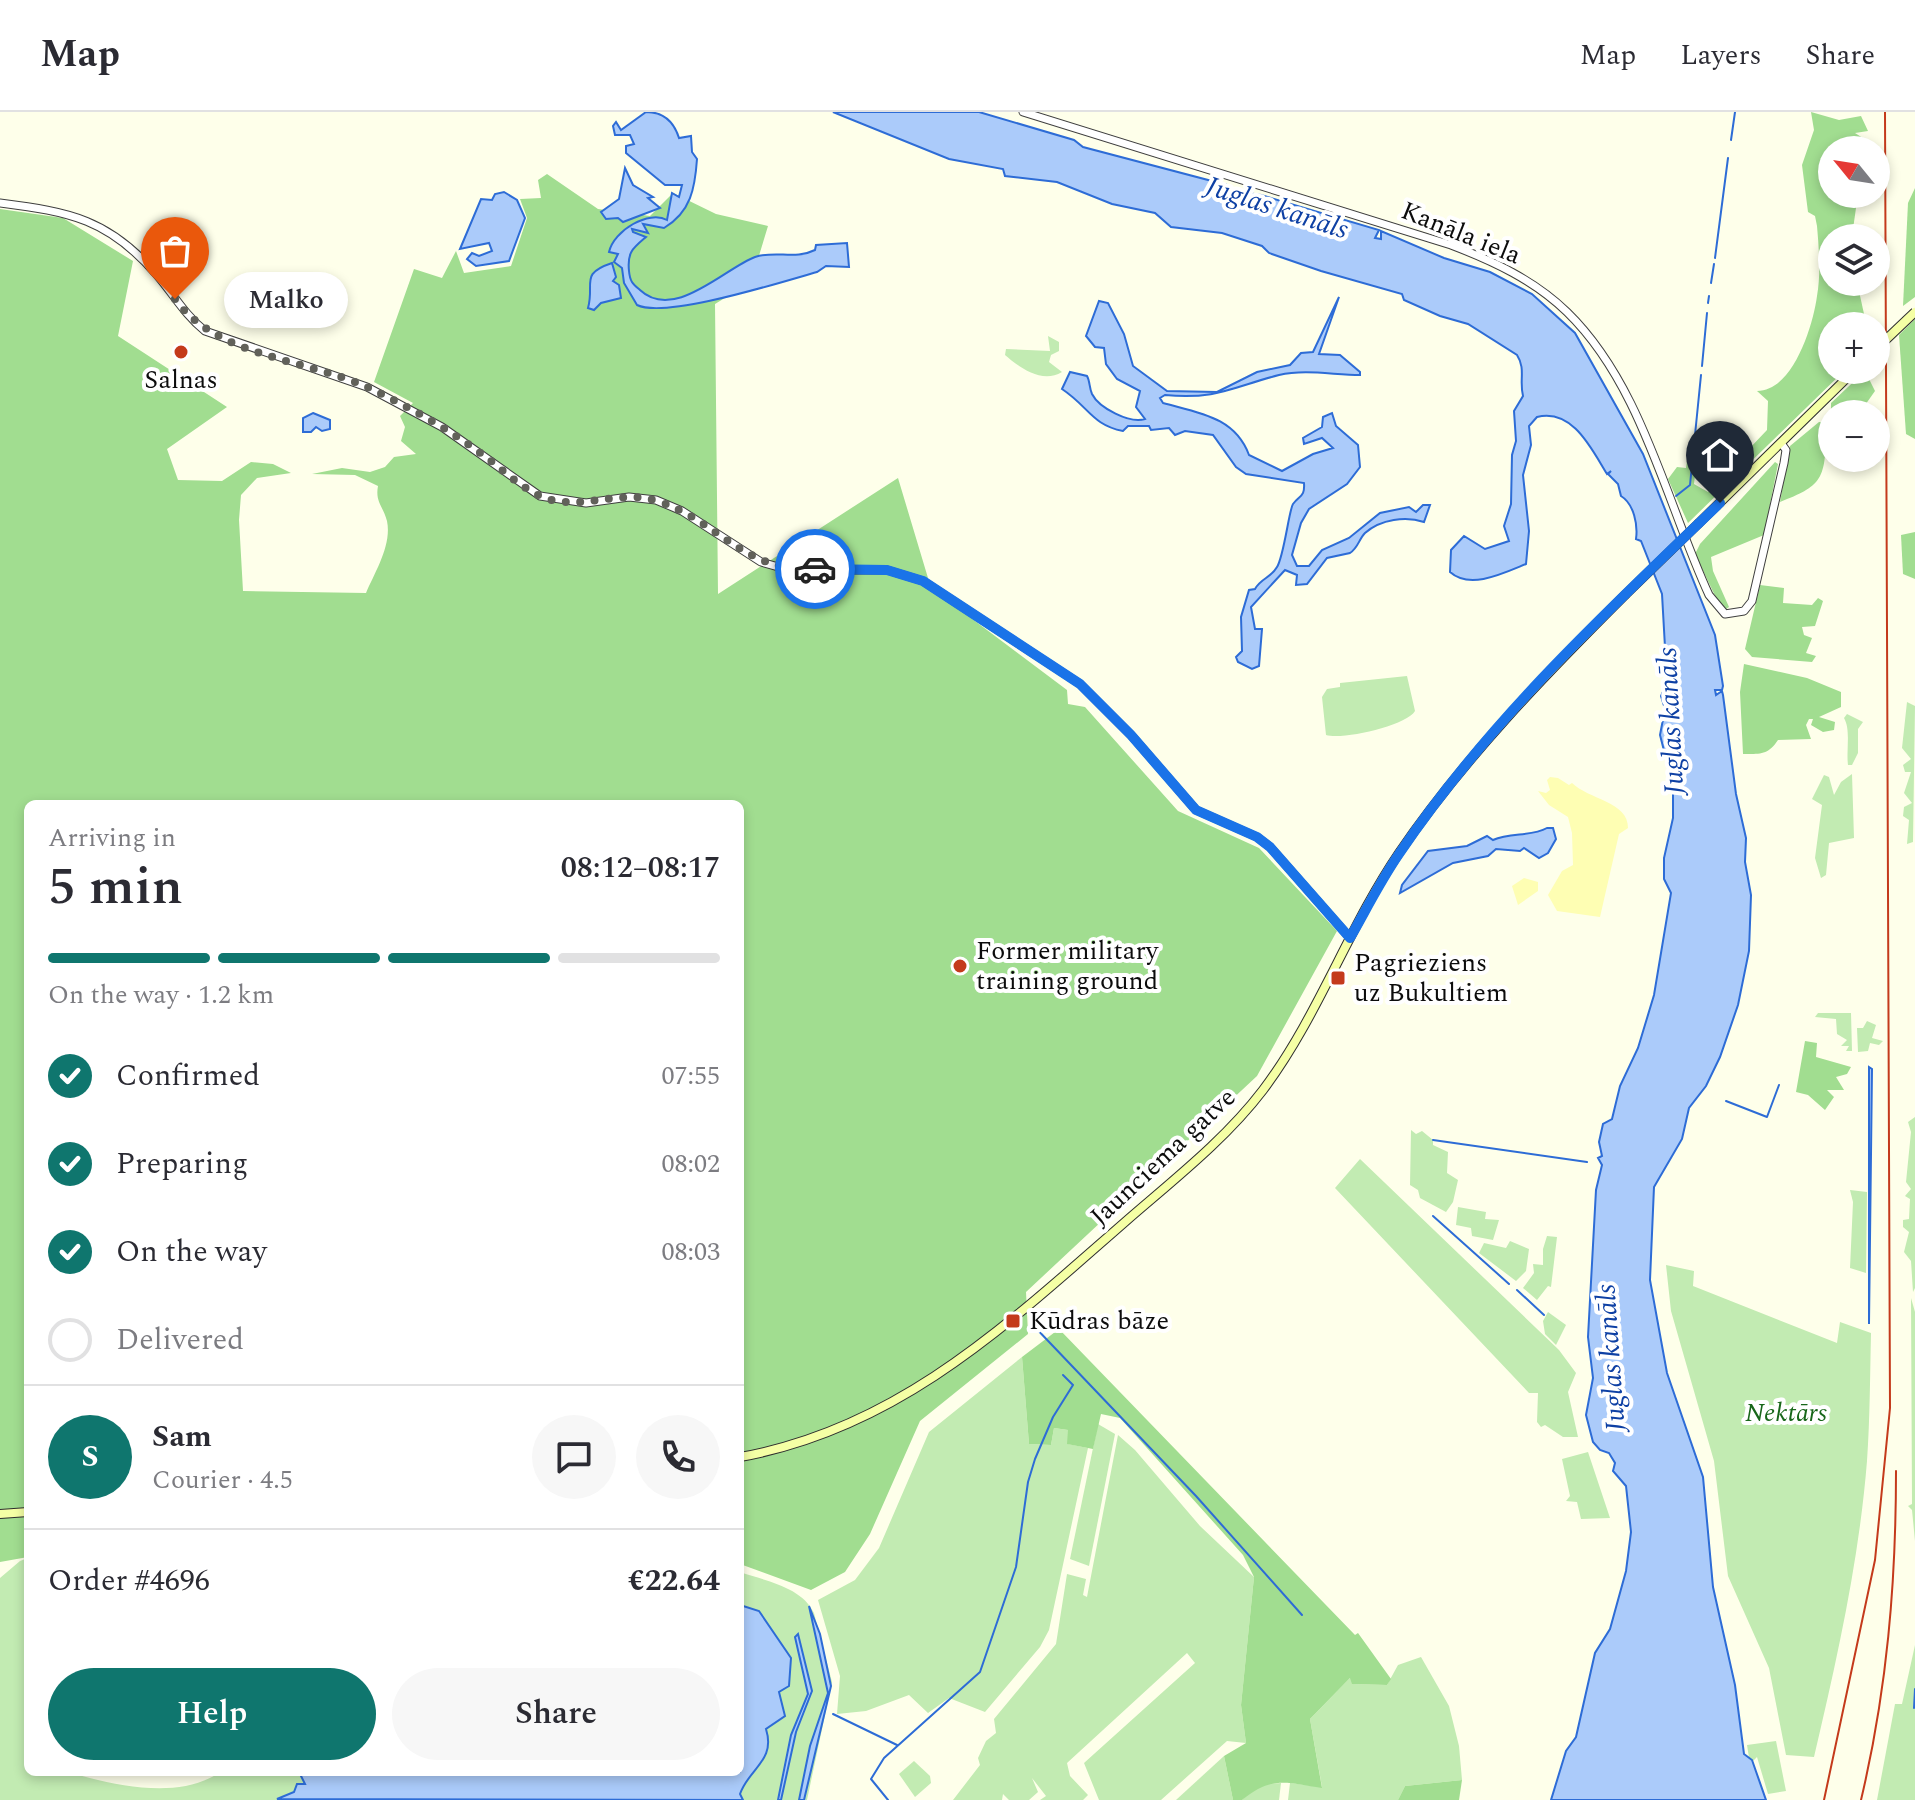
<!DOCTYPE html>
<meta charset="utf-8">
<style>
:root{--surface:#fff;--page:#f7f7f7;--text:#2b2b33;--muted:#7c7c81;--line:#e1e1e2;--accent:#0f766e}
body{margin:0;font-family:Spectral,serif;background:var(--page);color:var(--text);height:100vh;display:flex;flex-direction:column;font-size:30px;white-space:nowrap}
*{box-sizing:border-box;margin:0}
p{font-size:26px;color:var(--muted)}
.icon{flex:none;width:44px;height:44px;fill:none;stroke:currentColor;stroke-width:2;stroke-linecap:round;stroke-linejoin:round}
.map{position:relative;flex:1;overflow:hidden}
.details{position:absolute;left:24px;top:688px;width:720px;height:976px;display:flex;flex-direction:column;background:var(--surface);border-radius:12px;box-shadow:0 4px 12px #0003}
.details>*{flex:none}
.needle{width:52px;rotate:300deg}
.fabs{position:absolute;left:1818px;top:24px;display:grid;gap:16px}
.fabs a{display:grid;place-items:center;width:72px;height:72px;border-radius:50%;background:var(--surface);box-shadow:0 4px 12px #0003;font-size:40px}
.pin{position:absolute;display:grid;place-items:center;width:68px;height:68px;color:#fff;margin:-82px -34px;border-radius:50% 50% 50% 0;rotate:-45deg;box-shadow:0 0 8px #0007}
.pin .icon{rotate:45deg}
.courier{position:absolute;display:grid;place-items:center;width:80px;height:80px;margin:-40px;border:6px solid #1a73e8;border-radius:50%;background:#fff;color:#222;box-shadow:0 2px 10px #0007}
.bubble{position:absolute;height:56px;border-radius:28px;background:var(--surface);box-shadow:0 4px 12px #0003;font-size:26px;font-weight:600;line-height:56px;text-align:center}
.summary em{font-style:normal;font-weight:600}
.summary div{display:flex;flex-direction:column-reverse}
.summary{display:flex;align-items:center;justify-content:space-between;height:136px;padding:0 24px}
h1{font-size:52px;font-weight:600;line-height:60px}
.bar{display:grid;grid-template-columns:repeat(4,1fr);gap:12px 8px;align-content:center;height:96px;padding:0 24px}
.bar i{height:10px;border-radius:6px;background:var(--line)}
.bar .selected{background:var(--accent)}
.bar p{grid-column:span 4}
.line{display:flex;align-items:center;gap:20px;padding:0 24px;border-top:2px solid var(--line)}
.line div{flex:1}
.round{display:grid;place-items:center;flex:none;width:84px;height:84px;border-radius:42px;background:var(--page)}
ol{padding:0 24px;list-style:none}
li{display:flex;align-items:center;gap:24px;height:88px}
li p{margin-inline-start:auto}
li .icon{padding:8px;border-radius:50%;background:var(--accent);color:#fff;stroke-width:4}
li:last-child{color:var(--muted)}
li i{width:44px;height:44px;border:4px solid var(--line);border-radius:50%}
.cta{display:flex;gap:16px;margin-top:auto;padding:16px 24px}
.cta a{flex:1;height:92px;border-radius:48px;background:var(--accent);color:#fff;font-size:32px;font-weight:600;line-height:92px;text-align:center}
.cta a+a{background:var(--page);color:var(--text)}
header{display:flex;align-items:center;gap:48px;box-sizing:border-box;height:112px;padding:0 40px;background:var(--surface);border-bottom:2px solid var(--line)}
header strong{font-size:38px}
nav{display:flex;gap:44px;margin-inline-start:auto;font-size:28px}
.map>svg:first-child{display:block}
</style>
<header>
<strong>Map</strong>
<nav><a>Map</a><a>Layers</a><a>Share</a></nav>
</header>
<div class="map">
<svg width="1915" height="1688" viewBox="0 0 1915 1688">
<rect width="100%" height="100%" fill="#feffea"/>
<g fill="#c2ebb2">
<path d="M1048,224L1059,230V239L1051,243L1049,250L1062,260C1042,272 1020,256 1005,243L1006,237L1050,239Z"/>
<path d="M1407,564L1415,599C1406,614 1343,628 1326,623L1322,585L1327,577L1340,575V571Z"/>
<polygon points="1907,590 1915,594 1913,730 1907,732 1909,708 1903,704 1904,695 1912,691 1904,681 1911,660 1905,660 1903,653 1911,647 1902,636"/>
<path d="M1847,602L1863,610L1858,617V641L1852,653H1848C1846,638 1851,618 1844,606Z"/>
<polygon points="1852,662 1854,726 1829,731 1826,763 1821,766 1815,746 1822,693 1812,687 1824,663 1829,665 1834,683 1841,670"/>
<polygon points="1818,901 1851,901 1852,939 1846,939 1849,934 1841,934 1847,928 1837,922 1836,907 1815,905"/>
<polygon points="1867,909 1876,913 1872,926 1883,929 1879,933 1870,931 1868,939 1858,940 1857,916 1863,916"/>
<polygon points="1915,1005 1915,1176 1913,1180 1911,1149 1904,1140 1909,1120 1903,1115 1903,1108 1909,1107 1910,1087 1905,1084 1911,1077 1906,1070 1911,1020 1908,1010"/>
<polygon points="1411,1018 1416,1022 1422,1019 1433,1028 1433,1033 1448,1040 1447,1061 1458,1068 1453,1090 1446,1100 1420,1086 1418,1078 1410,1073"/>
<polygon points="1360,1047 1559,1238 1576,1261 1568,1280 1578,1325 1563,1325 1545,1313 1541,1315 1537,1310 1538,1281 1529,1281 1335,1076"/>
<polygon points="1850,1078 1867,1080 1866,1161 1850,1156 1853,1090"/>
<polygon points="1458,1095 1486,1100 1485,1107 1499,1108 1493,1128 1472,1124 1471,1116 1456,1113"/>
<polygon points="1547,1124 1557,1125 1551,1175 1548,1174 1537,1188 1523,1176 1534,1161 1533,1152 1543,1153 1543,1137"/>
<polygon points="1510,1129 1529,1137 1526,1159 1516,1169 1479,1141 1484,1131 1506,1136"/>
<path d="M1666,1153L1694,1159L1693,1174L1837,1231L1840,1210L1871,1221C1870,1263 1870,1307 1867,1349C1859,1449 1837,1547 1814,1645L1786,1643L1769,1556L1728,1464L1714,1349L1671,1199Z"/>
<polygon points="1911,1186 1915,1200 1915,1429 1912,1398 1908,1394 1912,1392"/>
<polygon points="1548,1200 1566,1213 1556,1233 1545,1222 1543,1209"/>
<polygon points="1022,1245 1029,1332 1051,1333 1054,1316 1068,1318 1068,1332 1088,1336 1049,1518 1040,1535 985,1600 949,1586 928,1601 909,1583 866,1599 837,1602 840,1564 818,1488 855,1468 879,1436 929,1320"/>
<polygon points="1098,1312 1115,1322 1089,1454 1070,1447"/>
<polygon points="1118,1323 1135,1338 1200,1414 1254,1465 1241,1593 1246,1631 1227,1629 1161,1688 1099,1688 1084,1651 1195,1551 1187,1541 1067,1651 1070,1664 1088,1683 1083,1688 1040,1688 1046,1684 1032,1666 1038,1680 1029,1688 1009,1688 1003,1682 1002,1688 953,1688 980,1653 978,1646 986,1629 996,1621 994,1607 1056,1532 1067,1462 1086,1467 1083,1483 1087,1485"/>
<polygon points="1588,1340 1610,1406 1581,1407 1577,1390 1566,1389 1570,1384 1562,1347"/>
<path d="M28,1446V1660C41,1660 59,1658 71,1661C117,1674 180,1688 220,1660H740V1460C766,1469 802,1475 814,1501L832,1570L807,1688H0V1466L20,1449Z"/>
<polygon points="1915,1533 1915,1688 1877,1688 1895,1592 1902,1592"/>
<polygon points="1421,1545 1449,1594 1459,1634 1462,1668 1405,1674 1398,1688 1288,1688 1290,1671 1322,1675 1310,1607 1351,1565 1353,1572 1387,1573 1398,1553"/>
<polygon points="1776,1629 1786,1679 1768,1682 1757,1645 1750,1652 1747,1633"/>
<polygon points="1224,1644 1233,1688 1176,1688"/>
<polygon points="914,1649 930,1664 931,1671 915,1685 899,1662"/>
<polygon points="1281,1671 1279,1688 1242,1688 1258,1673"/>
</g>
<g fill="#a1dd90">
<path d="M1811,0L1839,8L1861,4L1868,19L1855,21L1866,28L1867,38H1832V82H1854L1856,96L1853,117L1862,116L1864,126H1832V170H1857L1866,211L1832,214V258H1845L1688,411L1668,367L1677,355L1686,356L1689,334L1698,335L1694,372L1708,380L1767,318L1768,289L1757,279C1793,279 1813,214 1817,184C1821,161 1819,137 1817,114L1815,104L1808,100L1802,53L1814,18Z"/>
<path d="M547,62L598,97L650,104L673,81L716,102L768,114L751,170L715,192L718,482L898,366L931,476L1067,578L1068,592L1085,595L1178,699L1259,736L1337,819L1257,964L1026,1180L1028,1222L920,1309L870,1422L845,1460L811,1478L740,1452V692H28V1445L0,1450V97L63,106L133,149L118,224L227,295L167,337L178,368L222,369L251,350L273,352L291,361L257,366L241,383L239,408L243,479L366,481C375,460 392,433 387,409C383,394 375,390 378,374L355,363L312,362L342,356L370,360L385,355L394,345L416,342L401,329L405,315L400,304L413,291L374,270L414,157L442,166L456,139L464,161L511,154L527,106L520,87L541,86L538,68Z"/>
<polygon points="1915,76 1915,185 1903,194 1908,91"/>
<polygon points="1915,207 1915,327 1906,322 1899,223"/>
<path d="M1865,259L1875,279L1863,296L1864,302H1832V322L1826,324C1825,368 1821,374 1780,390L1790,334L1819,310H1831V291Z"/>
<polygon points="1775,350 1778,352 1764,423 1711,445 1713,459 1729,495 1725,498 1719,492 1695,442 1700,432"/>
<polygon points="1915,420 1915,467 1903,462 1901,423"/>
<polygon points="1760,473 1784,476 1783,491 1812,493 1818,486 1823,489 1815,514 1802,515 1804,523 1812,526 1806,541 1816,544 1812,550 1752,545 1745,537"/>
<path d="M1744,552L1807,566L1841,580V595L1819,605L1835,610L1834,618L1823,620L1811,613L1813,607H1809L1806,613L1811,627L1778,628C1768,643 1761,642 1743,642L1740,580Z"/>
<polygon points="1805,929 1817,931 1816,945 1851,955 1847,962 1836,965 1844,978 1827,978 1834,985 1825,998 1808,983 1796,980"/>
<path d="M1059,1217L1355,1523L1358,1521L1391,1567L1387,1573L1352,1572L1350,1566L1310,1607L1322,1676C1285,1670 1272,1664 1242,1688H1233L1224,1644L1246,1631L1241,1593L1254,1465L1243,1443L1120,1306L1101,1302L1093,1337L1067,1332L1068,1318L1054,1316L1051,1333L1029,1332L1022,1245Z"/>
<polygon points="1462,1668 1459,1688 1398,1688 1405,1674"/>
</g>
<g fill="#fefeb3">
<path d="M1550,665L1558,666L1569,673L1572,671C1588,687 1629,690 1628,716L1619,722L1600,805L1557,799L1548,783L1562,759L1573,753L1572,721L1568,705L1549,693L1538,679L1546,681L1550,678L1547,668Z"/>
<polygon points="1524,766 1538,770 1538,779 1518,793 1512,774"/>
</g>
<g fill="#abcbfa" stroke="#2d6cd6" stroke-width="2">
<path d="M646,0C663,0 674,10 679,26L691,24L692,40L697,47C695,76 691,100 664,116L643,112L648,121L632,117L633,120L646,125C633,136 627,140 629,159C630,170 633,172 640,178C674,210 725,156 755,145C776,138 795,148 815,138L816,133L847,131L849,155L826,154L817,160C781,170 666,207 637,193L624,171L622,156L614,150L618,142L609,140C614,118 649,98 667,108L672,81L679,85L682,73H665L626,41V34L634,32L630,23H615L613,14L616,10L621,18Z"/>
<path d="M833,0H979L1074,28L1083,35L1227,73L1235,79L1261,83L1379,118L1375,126L1381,127V119L1444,146L1490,160L1532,182L1575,221L1643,342L1715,523L1723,574L1722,578H1715L1716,583L1722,579L1723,583L1736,682L1746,726L1745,750L1751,783L1749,839L1738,893L1720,945L1706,974L1689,996L1682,1027L1654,1075L1650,1168L1667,1261L1703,1365L1713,1475L1735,1573L1744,1642L1752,1648L1766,1688H1551L1566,1639L1576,1625L1595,1541L1610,1517L1626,1459L1631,1420L1626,1374L1613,1359L1615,1351L1609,1341L1600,1338L1593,1330L1586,1303L1593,1266L1588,1225L1596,1078L1602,1053L1598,1046L1602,1044L1599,1030L1603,1012L1612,1007L1620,974L1638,936L1654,883L1671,781L1664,767V746L1673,706V674L1660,623L1665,597L1661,584L1667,571L1662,482L1641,429L1636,427C1638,413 1634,392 1621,384L1618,372L1608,362L1611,359L1607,362C1592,338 1573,296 1537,305L1529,314L1531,333L1523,363L1529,419L1526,452C1504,461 1470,478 1450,460L1451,438L1464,424L1485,437L1509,429L1504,414L1511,392L1512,343L1516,329L1514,299L1523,284C1519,268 1526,257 1517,243L1468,212L1440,204L1404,188L1402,182L1321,159L1269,141L1262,134L1222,121L1171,115L1155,101L1112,92L1057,70L1005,64L1003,57L949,47Z"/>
<polygon points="625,56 633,73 653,85 648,86 660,96 623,110 618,106 606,107 601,100 619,87"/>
<polygon points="504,80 517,88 525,106 509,149 476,154 467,147 472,141 479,144 492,139 489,131 460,137 481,87 492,88 495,82"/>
<path d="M612,151L616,165L613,169L619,173L621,186L601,191L594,198L588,196C595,171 579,162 612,151Z"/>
<path d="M1339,185L1319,242L1340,243L1360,260V263C1334,263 1305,257 1279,263C1233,275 1216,288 1165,283L1160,286L1163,291C1199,301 1235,305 1249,343L1282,359L1313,342L1333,336L1322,326L1304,332L1303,326L1322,315L1323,305L1332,301L1336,314L1358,333L1360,355L1347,372L1309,397L1301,411L1292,443L1297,454H1309L1322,438L1349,426L1380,401L1409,395L1416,400L1423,393H1430L1424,410C1406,404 1381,407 1365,421C1359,427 1358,436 1350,441L1327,446L1307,472L1296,473L1297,463L1285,458L1251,495L1255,517H1262L1259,554L1252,557L1238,550L1236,545L1242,539L1241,505L1249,478L1255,477C1261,466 1271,466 1277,455C1284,444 1289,398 1293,392C1300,383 1305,385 1304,371L1246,362L1236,355L1213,323L1185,319L1175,323L1169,316L1151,318L1149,314H1128L1123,319C1092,313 1089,295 1062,277L1070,260L1087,264C1090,269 1089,275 1092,282C1099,296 1130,312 1145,307L1136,295L1140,279L1117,267L1106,252L1104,236L1095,235L1086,224L1099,189L1108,191L1124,222L1133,254L1167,279L1217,280L1257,260L1290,253L1301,241L1313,240Z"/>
<polygon points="313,301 330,308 330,317 322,319 316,315 311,320 303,320 303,306"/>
<path d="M1547,716H1553L1556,727L1548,741L1539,746L1524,736L1520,739L1496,737L1488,744L1453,751L1400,781L1402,773L1428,739L1467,734L1487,724L1493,728C1510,720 1531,725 1547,716Z"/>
<polygon points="1869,955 1872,957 1869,1212"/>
<path d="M740,1493L759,1499L791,1546L789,1574L779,1580L785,1604L766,1617C776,1649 749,1656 740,1682L743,1688L277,1687L294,1680L297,1672H305L299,1660H740Z"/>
<polygon points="809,1494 820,1522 831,1574 804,1688 799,1688 810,1634 828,1581"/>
<polygon points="798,1522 812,1579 796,1620 781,1688 778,1688 791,1623 808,1582 795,1525"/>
</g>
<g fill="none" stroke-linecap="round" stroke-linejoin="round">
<g stroke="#2d6cd6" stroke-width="2">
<polyline points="1731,28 1735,0"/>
<polyline points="1715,146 1728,46"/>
<polyline points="1711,171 1714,152"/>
<polyline points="1708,191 1709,184"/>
<polyline points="1702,254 1707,201"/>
<polyline points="1676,384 1690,373 1701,263"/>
<polyline points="1726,989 1767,1005 1779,973"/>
<polyline points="1433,1028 1587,1050"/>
<polyline points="1433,1104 1509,1172"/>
<polyline points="1517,1178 1544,1203"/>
<polyline points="1031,1211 1196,1384 1302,1503"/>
<polyline points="1914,1596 1915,1577"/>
<polyline points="833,1602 897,1633"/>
<polyline points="888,1688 871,1667 884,1646 980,1560 1016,1455 1028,1370 1035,1347 1053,1305 1073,1273 1063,1263"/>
</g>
<g stroke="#3f3f3f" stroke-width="9">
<g id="tertiary">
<path d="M1023,0L1451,133C1493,149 1534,168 1567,200C1642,273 1666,390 1709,483L1725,502L1744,499L1752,489L1784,351L1786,338L1781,331"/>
<path d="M0,91C70,100 109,107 157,163C174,183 185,203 205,219L367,275L442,315L540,384L586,391L629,385L656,388L682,399L761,450L789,458H887L923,469L1080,572L1131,623L1196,698L1257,725L1270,735L1350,826"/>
</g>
</g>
<g stroke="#2e2e2e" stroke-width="10">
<g id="secondary">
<polyline points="1699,411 1855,258"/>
<path d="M740,1345C898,1317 1008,1212 1125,1110C1172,1069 1225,1028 1263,978C1318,905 1348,816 1399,741C1464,646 1545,563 1625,483"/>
<polyline points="0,1402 28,1400"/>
</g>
</g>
<use href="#tertiary" stroke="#fff" stroke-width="7"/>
<use href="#secondary" stroke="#f5ffa5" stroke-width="8"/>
<g stroke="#c43a1b" stroke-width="2">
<polyline points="1824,1688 1875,1448 1890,1296 1885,0"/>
<path d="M1861,1688C1887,1578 1896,1472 1896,1359"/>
</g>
<g stroke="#2e2e2e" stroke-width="10" stroke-linecap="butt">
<g id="secondary-bridge">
<polyline points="1876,237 1915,200"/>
<polyline points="1625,483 1699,411"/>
</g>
</g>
<use href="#secondary-bridge" stroke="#f5ffa5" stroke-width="8"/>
</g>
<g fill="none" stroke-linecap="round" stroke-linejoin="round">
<path stroke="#61615a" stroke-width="8" stroke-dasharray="0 14.4" d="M175,187C216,245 307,247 369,276C407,294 445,315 479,340C499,354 516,372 538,383C577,402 618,376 657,389C718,408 744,461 815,457"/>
<path stroke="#1a73e8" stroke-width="10" d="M815,457L887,458L923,469L1080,572L1131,623L1196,698L1257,725L1270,735L1350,826C1366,798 1381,768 1399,742C1487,611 1606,500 1720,391"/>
</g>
<g fill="#c43a1b" stroke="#fff" stroke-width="3">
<circle cx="181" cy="240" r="8"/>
<circle cx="960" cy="854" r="8"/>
<rect x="1330" y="858" width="16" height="16" rx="4"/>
<rect x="1005" y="1201" width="16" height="16" rx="4"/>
</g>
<g text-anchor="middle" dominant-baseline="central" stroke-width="8" stroke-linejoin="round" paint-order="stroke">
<g font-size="26" fill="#0c0c0c" stroke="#fff">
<text transform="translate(1461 121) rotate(22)">Kanāla iela</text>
<text transform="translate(1163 1045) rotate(-43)">Jaunciema gatve</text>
</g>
<g font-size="26" fill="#0c0c0c" stroke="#fff" text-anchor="start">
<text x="181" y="268" text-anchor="middle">Salnas</text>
<text x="976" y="839">Former military<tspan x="976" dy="30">training ground</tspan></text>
<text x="1354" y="851">Pagrieziens<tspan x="1354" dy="30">uz Bukultiem</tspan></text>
<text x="1029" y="1209">Kūdras bāze</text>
</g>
<g font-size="26" font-style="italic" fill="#18671a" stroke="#fff">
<text x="1786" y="1301">Nektārs</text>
</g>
<g font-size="28" font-style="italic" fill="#0e40a4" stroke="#fff">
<text transform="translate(1277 96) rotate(18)">Juglas kanāls</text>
<text transform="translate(1671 609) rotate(-93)">Juglas kanāls</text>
<text transform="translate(1611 1246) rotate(-94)">Juglas kanāls</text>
</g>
</g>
</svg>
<div class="fabs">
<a><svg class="needle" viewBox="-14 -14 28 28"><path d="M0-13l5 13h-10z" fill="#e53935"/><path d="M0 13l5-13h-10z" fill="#7c7c81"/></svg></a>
<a><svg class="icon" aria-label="layers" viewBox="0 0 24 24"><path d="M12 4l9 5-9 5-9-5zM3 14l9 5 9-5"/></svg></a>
<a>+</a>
<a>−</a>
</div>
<div class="pin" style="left:175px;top:187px;background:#ea580c"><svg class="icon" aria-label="bag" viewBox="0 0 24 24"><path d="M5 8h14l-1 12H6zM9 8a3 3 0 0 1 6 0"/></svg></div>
<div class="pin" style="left:1720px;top:391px;background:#1f2937"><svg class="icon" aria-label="home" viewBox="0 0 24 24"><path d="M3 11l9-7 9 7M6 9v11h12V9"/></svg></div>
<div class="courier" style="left:815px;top:457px"><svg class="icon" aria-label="car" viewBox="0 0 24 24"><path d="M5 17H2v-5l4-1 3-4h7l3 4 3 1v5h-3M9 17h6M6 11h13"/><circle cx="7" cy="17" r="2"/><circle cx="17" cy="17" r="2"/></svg></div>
<div class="bubble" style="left:224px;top:160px;width:124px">Malko</div>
<section class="details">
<div class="summary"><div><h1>5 min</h1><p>Arriving in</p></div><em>08:12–08:17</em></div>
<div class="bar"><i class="selected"></i><i class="selected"></i><i class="selected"></i><i></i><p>On the way · 1.2 km</p></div>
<ol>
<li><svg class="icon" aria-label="check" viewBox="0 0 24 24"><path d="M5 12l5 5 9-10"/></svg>Confirmed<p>07:55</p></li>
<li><svg class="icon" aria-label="check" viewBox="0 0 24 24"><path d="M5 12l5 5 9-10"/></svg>Preparing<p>08:02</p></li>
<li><svg class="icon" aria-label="check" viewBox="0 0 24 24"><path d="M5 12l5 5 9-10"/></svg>On the way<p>08:03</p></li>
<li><i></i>Delivered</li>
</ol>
<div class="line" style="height:144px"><b class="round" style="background:var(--accent);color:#fff">S</b><div><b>Sam</b><p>Courier · 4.5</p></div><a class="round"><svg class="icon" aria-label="chat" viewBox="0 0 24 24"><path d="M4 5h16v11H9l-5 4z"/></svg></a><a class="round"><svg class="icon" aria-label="phone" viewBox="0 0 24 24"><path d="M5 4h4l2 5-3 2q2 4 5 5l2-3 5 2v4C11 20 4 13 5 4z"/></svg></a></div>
<div class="line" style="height:104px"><div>Order #4696</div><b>€22.64</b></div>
<div class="cta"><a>Help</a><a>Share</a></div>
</section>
</div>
